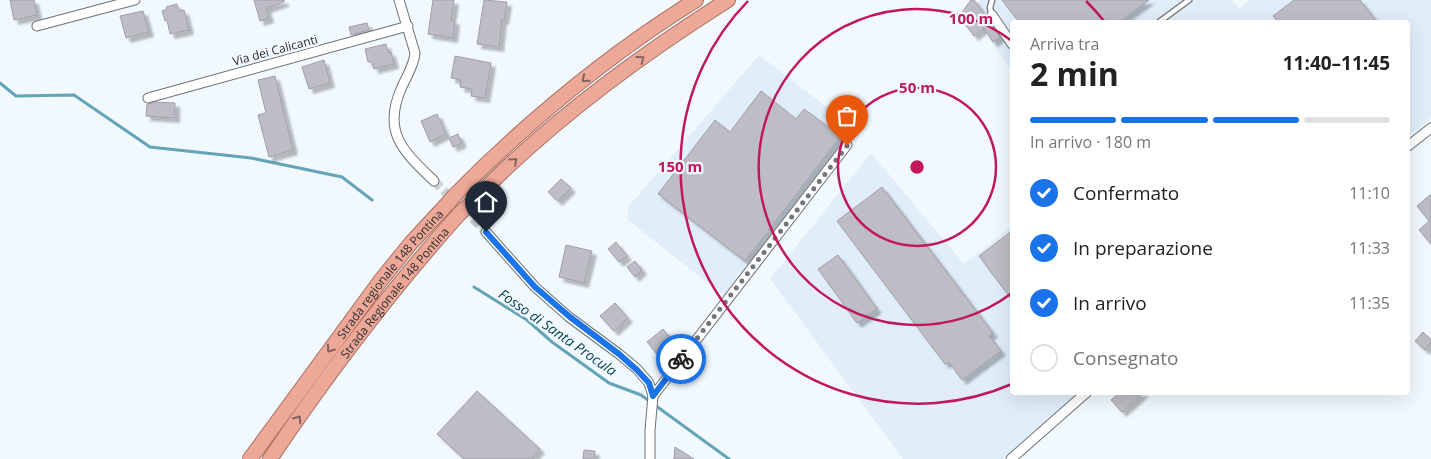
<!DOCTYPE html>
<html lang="it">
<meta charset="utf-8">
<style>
:root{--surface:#fff;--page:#f2f2f2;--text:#222;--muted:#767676;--line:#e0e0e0;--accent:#1a73e8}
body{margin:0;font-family:"Open Sans",sans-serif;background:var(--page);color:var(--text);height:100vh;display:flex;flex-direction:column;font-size:19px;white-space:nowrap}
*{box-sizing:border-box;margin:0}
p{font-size:16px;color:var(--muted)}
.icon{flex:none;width:28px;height:28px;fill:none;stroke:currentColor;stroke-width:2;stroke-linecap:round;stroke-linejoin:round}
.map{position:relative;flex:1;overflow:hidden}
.drawer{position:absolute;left:1010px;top:20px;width:400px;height:375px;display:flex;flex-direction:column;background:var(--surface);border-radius:5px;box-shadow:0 5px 20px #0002}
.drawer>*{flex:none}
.pin{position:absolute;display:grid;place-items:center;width:42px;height:42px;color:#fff;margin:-51px -21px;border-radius:50% 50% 50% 0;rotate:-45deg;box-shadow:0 0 5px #0007}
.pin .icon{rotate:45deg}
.courier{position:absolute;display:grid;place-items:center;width:50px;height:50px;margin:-25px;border:4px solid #1a73e8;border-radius:50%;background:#fff;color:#222;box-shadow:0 1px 6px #0007}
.summary em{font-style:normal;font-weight:700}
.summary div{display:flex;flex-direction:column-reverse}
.summary{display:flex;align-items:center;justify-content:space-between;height:85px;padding:0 20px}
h1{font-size:32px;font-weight:700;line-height:38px}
.bar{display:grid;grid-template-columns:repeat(4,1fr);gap:8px 5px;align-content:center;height:60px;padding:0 20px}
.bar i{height:6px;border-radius:4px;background:var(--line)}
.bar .current{background:var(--accent)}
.bar p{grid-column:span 4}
ol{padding:0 20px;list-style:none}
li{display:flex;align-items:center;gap:15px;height:55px}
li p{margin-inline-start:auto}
li .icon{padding:5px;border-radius:50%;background:var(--accent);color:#fff;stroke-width:4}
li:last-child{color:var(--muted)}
li i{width:28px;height:28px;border:2px solid var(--line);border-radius:50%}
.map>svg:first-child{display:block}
</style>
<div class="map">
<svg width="1431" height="459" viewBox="0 0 1431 459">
<defs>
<filter id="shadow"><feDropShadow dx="4.5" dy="4.5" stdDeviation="1" flood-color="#0004"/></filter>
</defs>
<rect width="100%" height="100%" fill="#f1f9ff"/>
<g fill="#e1eefa">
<polygon points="980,0 1232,0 1239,9 1250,0 1431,0 1431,118 1408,137 1408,22 1012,22 1012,71 968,9"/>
<polygon points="759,55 853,127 724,296 628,220 628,207"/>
<polygon points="871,153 964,264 1012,226 1012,392 1080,393 1003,459 903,459 770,279"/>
</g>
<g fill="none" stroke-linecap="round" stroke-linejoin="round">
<g stroke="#64a4b7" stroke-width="3">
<polyline points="0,83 16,96 74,95 150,147 251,158 342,177 372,200"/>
<polyline points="474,287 527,320 552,342 609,383 641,395 729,459"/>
</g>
</g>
<g fill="#bebdc5" stroke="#a09fa7" filter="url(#shadow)">
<polygon points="10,0 34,0 37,15 14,20"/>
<polygon points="254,0 284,0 284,2 266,8 269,18 260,21"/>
<polygon points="433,0 454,0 451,20 455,21 453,38 428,34"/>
<polygon points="484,0 507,2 504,20 502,19 499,47 477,44"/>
<polygon points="971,0 974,0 986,16 1000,37 993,42 984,28 974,36 959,16"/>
<polygon points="1002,0 1149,0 1119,22 1019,22"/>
<polygon points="1294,0 1360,0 1377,22 1278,22 1273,16"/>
<polygon points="177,4 179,11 184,10 189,30 170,34 167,20 165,21 162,11 167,9 166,7"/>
<polygon points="143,11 149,32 126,38 120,16"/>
<polygon points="367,23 369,30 351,35 349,27"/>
<polygon points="386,44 388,53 391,52 394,64 374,69 372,62 368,62 365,49"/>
<polygon points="455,56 491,63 485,98 471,96 472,89 460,87 461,80 451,78"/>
<polygon points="324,60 330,83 309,89 302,67"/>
<polygon points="275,76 293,150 269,157 258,115 266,113 258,80"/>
<polygon points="761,91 796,119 804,109 841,136 745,261 658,194 715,120 730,132"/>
<polygon points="156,102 175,103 175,118 146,116 147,104"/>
<polygon points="437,114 446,134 430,142 421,121"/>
<polygon points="458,134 462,143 453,147 449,138"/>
<polygon points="561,179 571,188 558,201 548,192"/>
<polygon points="882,187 993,333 989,336 1001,351 962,380 949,362 945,364 837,221"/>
<polygon points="1431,194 1431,244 1419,230 1429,221 1417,206"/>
<polygon points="1012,231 1012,300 979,256"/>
<polygon points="616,242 627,256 619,262 608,249"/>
<polygon points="566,245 592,251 584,283 559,277"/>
<polygon points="838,255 877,309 857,323 818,269"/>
<polygon points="635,261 642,270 635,277 627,267"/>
<polygon points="615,303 628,318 614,331 600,316"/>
<polygon points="663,329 676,345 660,358 647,342"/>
<polygon points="1423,332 1431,340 1431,342 1425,350 1415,341"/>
<polygon points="477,391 540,449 531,459 464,459 437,434"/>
<polygon points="1120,392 1144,392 1122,412 1111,400"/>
<polygon points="675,447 694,459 674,459"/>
<polygon points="584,450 595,451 594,459 583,459"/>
</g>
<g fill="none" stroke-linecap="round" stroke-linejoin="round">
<polyline stroke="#cad0d6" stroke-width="9" stroke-dasharray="9 4.5" stroke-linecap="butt" points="434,181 486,232"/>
<g stroke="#6c7277" stroke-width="7">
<g id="service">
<polyline points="992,0 990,8 992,15"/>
<polyline points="1159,22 1189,0"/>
</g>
</g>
<g stroke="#6c7277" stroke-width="11">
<g id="minor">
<path d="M399,0L415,53C414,66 406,77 401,89C382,133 404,152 434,181"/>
<polyline points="992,15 1012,44"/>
<polyline points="37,26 135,0"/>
<polyline points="148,98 408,26"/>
<polyline points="1408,146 1431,128"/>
<polyline points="486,232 535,287 569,317 619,354 637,369 649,383 653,396 650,430 650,459"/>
<polyline points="653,396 847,145"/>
<polyline points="1011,459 1087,392"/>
</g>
</g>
<g stroke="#a77062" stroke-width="16">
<g id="trunk">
<path d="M454,196C527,122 608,55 696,0"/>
<path d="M467,207C542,128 636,58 728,0"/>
<path id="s1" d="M250,459L381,280L411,243L449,202"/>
<path id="s2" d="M270,459C328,373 391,290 460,213"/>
</g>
</g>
<use href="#service" stroke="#fff" stroke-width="4.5"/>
<use href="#minor" stroke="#fff" stroke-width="9"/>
<use href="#trunk" stroke="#eea897" stroke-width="14"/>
<g stroke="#a77062" stroke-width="16" stroke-linecap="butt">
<g id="trunk-bridge">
<polyline points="449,202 454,196"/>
<polyline points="460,213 467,207"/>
</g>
</g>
<use href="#trunk-bridge" stroke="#eea897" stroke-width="14"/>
</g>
<defs><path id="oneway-chevron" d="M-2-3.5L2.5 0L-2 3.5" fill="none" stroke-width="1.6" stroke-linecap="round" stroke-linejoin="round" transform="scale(1.25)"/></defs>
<g stroke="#83655f">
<use href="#oneway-chevron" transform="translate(641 59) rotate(-36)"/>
<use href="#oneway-chevron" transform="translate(585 79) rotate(141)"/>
<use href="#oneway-chevron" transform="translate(514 161) rotate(-42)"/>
<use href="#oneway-chevron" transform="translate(330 349) rotate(126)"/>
<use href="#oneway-chevron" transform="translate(298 419) rotate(-55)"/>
</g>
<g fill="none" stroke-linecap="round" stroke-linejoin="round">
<polyline stroke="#717579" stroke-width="5" stroke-dasharray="0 9" points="681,359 847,146"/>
<polyline stroke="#1a73e8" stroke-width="6" points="486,232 535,287 570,317 619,354 637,370 649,383 653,396 681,359"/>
</g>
<g fill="none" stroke="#c2185b" stroke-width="2.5">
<circle cx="917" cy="167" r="79"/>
<path d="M1012 293A158 158 0 1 1 1012 41"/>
<path d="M1012 384A237 237 0 0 1 748 1M1086 1A237 237 0 0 1 1104 21"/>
</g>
<g text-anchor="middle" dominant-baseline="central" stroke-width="4.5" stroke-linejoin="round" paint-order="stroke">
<g font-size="12" fill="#2c2e31" stroke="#f1f9ff">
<text transform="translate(275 50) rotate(-15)">Via dei Calicanti</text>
<text stroke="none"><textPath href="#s1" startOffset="232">Strada regionale 148 Pontina</textPath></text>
<text stroke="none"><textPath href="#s2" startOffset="208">Strada Regionale 148 Pontina</textPath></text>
</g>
<g font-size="14" font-style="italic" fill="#003e4c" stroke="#f1f9ff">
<text transform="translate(558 332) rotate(35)">Fosso di Santa Procula</text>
</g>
</g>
<circle cx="917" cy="167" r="8" fill="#c2185b" stroke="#f1f9ff" stroke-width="2.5"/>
<g font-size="15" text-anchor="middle" font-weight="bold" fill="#c2185b" stroke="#f1f9ff" stroke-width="4.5" stroke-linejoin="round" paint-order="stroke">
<text x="971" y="24">100 m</text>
<text x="917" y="93">50 m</text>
<text x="680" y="172">150 m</text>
</g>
</svg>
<div class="pin" style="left:847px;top:146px;background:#ea580c"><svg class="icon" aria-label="bag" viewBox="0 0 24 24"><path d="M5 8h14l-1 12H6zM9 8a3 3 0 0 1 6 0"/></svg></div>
<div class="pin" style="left:486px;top:232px;background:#1f2937"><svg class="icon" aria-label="home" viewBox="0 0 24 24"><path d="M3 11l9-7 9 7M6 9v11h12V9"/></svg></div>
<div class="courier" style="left:681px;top:359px"><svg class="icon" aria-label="bike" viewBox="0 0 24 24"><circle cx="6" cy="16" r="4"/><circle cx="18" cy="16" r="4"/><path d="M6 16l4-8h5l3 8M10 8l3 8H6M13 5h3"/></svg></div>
<section class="drawer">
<div class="summary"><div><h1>2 min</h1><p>Arriva tra</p></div><em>11:40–11:45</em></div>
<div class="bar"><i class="current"></i><i class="current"></i><i class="current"></i><i></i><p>In arrivo · 180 m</p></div>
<ol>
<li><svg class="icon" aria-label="check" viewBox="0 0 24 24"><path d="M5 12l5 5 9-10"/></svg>Confermato<p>11:10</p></li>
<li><svg class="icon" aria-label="check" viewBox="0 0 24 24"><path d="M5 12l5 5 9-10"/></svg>In preparazione<p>11:33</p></li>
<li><svg class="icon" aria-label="check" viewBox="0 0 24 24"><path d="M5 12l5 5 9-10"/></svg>In arrivo<p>11:35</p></li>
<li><i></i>Consegnato</li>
</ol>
</section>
</div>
